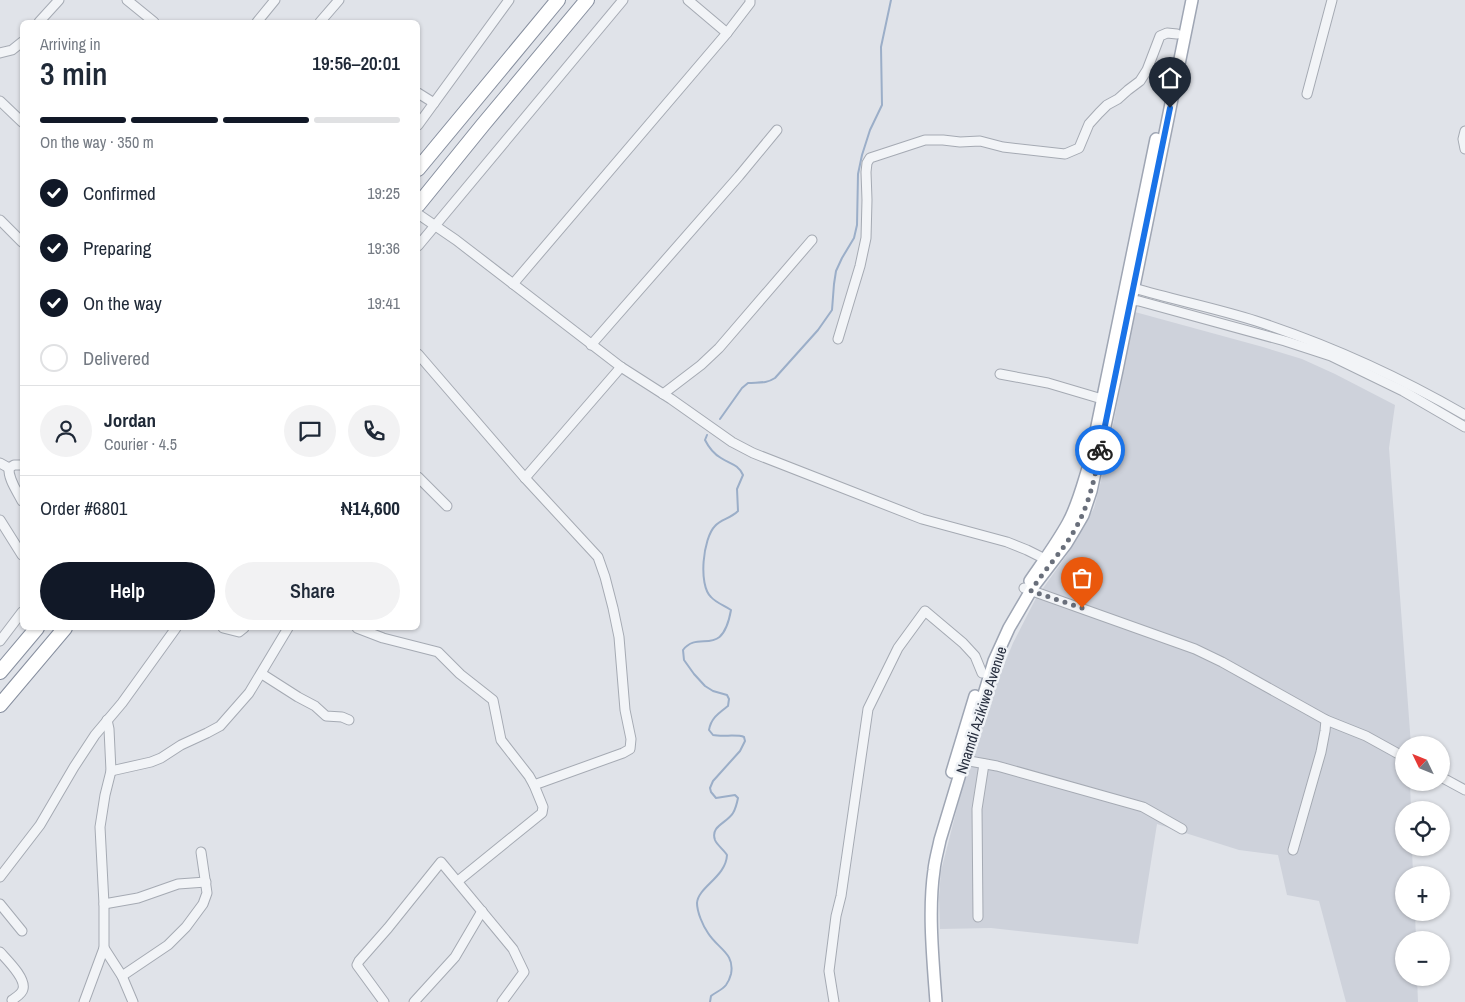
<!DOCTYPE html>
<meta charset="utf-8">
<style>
:root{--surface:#fff;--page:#f2f2f3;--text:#1f2937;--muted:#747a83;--line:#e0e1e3;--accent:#111827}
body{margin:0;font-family:"Archivo Narrow",sans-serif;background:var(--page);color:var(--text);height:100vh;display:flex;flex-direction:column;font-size:19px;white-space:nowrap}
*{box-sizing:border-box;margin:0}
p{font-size:16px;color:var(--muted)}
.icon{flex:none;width:28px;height:28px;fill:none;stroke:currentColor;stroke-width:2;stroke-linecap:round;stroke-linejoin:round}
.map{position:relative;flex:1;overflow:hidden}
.side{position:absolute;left:20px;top:20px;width:400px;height:610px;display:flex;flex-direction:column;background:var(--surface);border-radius:8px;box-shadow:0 1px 4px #0004}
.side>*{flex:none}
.needle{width:32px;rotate:313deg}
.controls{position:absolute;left:1395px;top:736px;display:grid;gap:10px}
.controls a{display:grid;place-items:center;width:55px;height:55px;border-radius:50%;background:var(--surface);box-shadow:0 1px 4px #0004;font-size:25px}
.pin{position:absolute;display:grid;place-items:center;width:42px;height:42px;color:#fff;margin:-51px -21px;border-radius:50% 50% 50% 0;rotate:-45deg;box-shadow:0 0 5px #0007}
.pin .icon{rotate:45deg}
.courier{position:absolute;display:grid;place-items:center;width:50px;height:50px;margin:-25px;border:4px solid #1a73e8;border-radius:50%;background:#fff;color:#222;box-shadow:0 1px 6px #0007}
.overview em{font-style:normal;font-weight:600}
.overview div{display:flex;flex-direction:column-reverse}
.overview{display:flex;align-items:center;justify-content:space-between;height:85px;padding:0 20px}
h1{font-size:32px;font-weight:600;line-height:38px}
.bar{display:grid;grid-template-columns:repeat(4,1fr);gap:8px 5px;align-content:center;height:60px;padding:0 20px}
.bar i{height:6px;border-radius:4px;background:var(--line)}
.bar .selected{background:var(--accent)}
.bar p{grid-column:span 4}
.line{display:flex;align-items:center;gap:12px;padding:0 20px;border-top:1px solid var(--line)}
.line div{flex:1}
.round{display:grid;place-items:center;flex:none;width:52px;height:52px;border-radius:26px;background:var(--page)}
ol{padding:0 20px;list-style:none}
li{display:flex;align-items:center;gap:15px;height:55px}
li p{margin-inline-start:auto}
li .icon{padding:5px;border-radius:50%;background:var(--accent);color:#fff;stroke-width:4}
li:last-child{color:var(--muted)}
li i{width:28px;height:28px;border:2px solid var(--line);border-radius:50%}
.button{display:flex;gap:10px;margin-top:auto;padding:10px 20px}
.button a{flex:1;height:58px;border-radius:30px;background:var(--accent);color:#fff;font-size:20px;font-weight:600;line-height:58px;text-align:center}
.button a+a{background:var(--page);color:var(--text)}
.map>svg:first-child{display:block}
</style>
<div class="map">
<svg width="1465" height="1002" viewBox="0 0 1465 1002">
<rect width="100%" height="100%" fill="#e0e3e9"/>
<polygon fill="#ced2db" points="1135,312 1263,347 1302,359 1335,374 1395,405 1389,448 1411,745 1404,745 1404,782 1410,783 1411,810 1404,810 1404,848 1412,848 1413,875 1404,875 1404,912 1415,913 1416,940 1404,940 1404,978 1417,978 1418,1002 1346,1002 1319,901 1287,895 1278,855 1239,850 1157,824 1138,944 991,928 940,929 939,897 941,871 966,773 987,707 1013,643 1036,598 1069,552 1094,508 1106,461"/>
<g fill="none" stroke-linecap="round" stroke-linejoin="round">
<g stroke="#9baec8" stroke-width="2">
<path d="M720,419L742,388L748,383C758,382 766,384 775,378L818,330L832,310L834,284L836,271L842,258L854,238L857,225L858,174L862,155L870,130L882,105L881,47L891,0"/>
<path d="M707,435L705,440C709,448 714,454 721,458C730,464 738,464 743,475L737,489L738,511C730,519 721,519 715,526C703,538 698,585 711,597C715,602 725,606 731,610C722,660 699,629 683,650L684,660L694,674L705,686L713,691L727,695L729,699L728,706C719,713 711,718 709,730L713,735C722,737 738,734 744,737L745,741L740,751L713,781L710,788L711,792L716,798L735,795L738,798C737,803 736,808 733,813C727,823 710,826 715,840C717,845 724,850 727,855C726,877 698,887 697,903C697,912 703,926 708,933C718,949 735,953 731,974C730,978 729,981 726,985C722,990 716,992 711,996L710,1002"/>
</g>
<g stroke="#a5aab3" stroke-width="11">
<g id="minor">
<polyline points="127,0 154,22"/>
<polyline points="688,0 727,33"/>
<polyline points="39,22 59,0"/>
<polyline points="257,22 275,0"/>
<polyline points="320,22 339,0"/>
<polyline points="0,53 12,50 22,42"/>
<polyline points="418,93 434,103"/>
<polyline points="1307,94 1332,0"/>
<polyline points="0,101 22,122"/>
<polyline points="418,125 509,0"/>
<polyline points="1465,131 1463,139 1465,149"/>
<polyline points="418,214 456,240 621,367 671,399 732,442 753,453 922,519 1007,542 1027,550 1045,559"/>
<polyline points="0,220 22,242"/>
<polyline points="418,246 623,0"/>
<polyline points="513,284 727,33 750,3 750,0"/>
<path d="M1134,288C1174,300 1215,308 1256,321C1329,345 1398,376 1465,415"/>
<polyline points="1131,300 1139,301 1285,341 1331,356 1403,391 1465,427"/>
<polyline points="838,339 860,266 866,238 867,200 866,172 867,163 870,158 925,140 943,140 960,142 980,141 1003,147 1065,154 1079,148 1089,124 1099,113 1107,105 1118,99 1128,90 1140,81 1147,70 1160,36 1167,33 1177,34"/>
<polyline points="591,345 739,176 777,130"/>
<polyline points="418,354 525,478 598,557 605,577 613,608 619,637 625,710 631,739 630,749 623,753 534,785"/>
<polyline points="1000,374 1048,383 1102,399"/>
<polyline points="663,394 701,365 719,348 812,240"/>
<polyline points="0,463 9,468"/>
<path d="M9,468C8,479 17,491 22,501"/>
<polyline points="9,468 14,465 22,465"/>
<polyline points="418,477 447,506"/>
<polyline points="525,478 621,367"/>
<polyline points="0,520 22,555"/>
<polyline points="1024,588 1195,649 1222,662 1326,720 1366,736 1404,757"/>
<polyline points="223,628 239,632 244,628"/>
<polyline points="357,628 383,638 438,652 460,674 493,700 501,740 529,776 534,785 543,807 542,813 458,881"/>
<polyline points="0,641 22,612"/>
<polyline points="262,674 298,697 315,706 326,716 342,717 349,720"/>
<polyline points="964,760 997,766 1143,807 1182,829"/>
<polyline points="111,771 151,762 161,758 181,745 207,733 220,726 249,693 288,628"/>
<polyline points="1441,777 1465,790"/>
<polyline points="1293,850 1321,752 1325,731 1326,720"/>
<polyline points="0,877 40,825 74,767 95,735 122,703 176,628"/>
<polyline points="0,904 22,931"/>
<polyline points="104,904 138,898 178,884 206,882"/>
<polyline points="978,917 977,809 984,764"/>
<polyline points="104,948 122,976 133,1002"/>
<path d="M0,952C7,960 26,978 23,989C22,994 16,997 12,1000"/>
<polyline points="122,976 168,945 186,927 203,904 207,893 201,852"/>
<polyline points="84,1002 104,948 104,904 100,827 105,795 111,771 109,729 107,720"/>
<polyline points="384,1002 357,965 359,961 388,928 441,862 513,949 524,972 502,1002"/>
<polyline points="414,1002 455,957 482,911"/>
<polyline points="834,1002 829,971 836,916 841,896 868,709 898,648 925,611 963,643 975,656 982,673"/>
</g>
</g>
<g stroke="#9fa6b4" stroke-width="14">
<g id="major">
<path d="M1030,581C1043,562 1057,543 1068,523C1078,505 1083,484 1089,465L1156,139"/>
<polyline points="952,772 975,696"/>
<path d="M936,1002C933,960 928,911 934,870C935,860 938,850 940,840L994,661L1009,628L1033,587L1066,544L1075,529L1083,515L1091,491L1117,370L1192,0"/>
</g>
</g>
<g stroke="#878f9f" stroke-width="16">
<g id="highway">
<polyline points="418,169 558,0"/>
<polyline points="418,205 482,126 587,0"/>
<polyline points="0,672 37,628"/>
<polyline points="0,705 65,628"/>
</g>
</g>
<use href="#minor" stroke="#f2f4f7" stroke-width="9"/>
<use href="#major" stroke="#fff" stroke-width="11"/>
<use href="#highway" stroke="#fff" stroke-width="14"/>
</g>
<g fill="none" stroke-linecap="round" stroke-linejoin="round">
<path stroke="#696f7b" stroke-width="5" stroke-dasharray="0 9" d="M1082,608L1031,591C1044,570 1062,552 1074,531C1089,506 1095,477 1100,450"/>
<polyline stroke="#1a73e8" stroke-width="6" points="1100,450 1170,108"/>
</g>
<g text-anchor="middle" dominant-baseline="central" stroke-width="5" stroke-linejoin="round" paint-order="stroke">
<g font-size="15" fill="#293040" stroke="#eff2f6">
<text transform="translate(981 710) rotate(-72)">Nnamdi Azikiwe Avenue</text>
</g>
</g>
</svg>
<div class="controls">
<a><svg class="needle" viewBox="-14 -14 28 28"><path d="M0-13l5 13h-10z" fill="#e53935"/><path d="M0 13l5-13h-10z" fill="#747a83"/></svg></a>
<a><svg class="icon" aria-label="locate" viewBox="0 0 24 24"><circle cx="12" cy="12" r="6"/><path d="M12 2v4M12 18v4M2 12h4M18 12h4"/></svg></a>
<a>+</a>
<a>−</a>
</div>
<div class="pin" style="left:1082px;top:608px;background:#ea580c"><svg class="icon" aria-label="bag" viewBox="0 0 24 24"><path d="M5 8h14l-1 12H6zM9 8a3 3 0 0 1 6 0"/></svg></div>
<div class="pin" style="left:1170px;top:108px;background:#1f2937"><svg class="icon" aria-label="home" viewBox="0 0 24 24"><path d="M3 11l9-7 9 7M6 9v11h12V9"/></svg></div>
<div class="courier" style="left:1100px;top:450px"><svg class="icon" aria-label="bike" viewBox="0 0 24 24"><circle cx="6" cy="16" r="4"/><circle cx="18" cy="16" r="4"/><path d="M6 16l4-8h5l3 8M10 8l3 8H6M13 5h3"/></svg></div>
<section class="side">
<div class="overview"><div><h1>3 min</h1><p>Arriving in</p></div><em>19:56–20:01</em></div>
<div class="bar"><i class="selected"></i><i class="selected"></i><i class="selected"></i><i></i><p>On the way · 350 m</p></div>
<ol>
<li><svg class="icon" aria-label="check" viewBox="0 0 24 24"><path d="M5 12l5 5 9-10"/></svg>Confirmed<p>19:25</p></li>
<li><svg class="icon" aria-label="check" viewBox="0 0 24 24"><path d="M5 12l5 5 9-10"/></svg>Preparing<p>19:36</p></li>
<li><svg class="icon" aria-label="check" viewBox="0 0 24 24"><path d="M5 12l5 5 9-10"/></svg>On the way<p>19:41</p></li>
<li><i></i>Delivered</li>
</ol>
<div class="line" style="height:90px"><a class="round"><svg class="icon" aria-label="person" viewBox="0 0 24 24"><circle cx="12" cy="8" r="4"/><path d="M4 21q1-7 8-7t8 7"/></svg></a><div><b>Jordan</b><p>Courier · 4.5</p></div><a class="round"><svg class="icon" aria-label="chat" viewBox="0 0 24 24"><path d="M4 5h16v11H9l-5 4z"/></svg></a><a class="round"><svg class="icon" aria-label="phone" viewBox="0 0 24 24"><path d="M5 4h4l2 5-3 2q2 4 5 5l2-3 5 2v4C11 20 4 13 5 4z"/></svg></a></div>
<div class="line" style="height:65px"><div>Order #6801</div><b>₦14,600</b></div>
<div class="button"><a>Help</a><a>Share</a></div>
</section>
</div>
